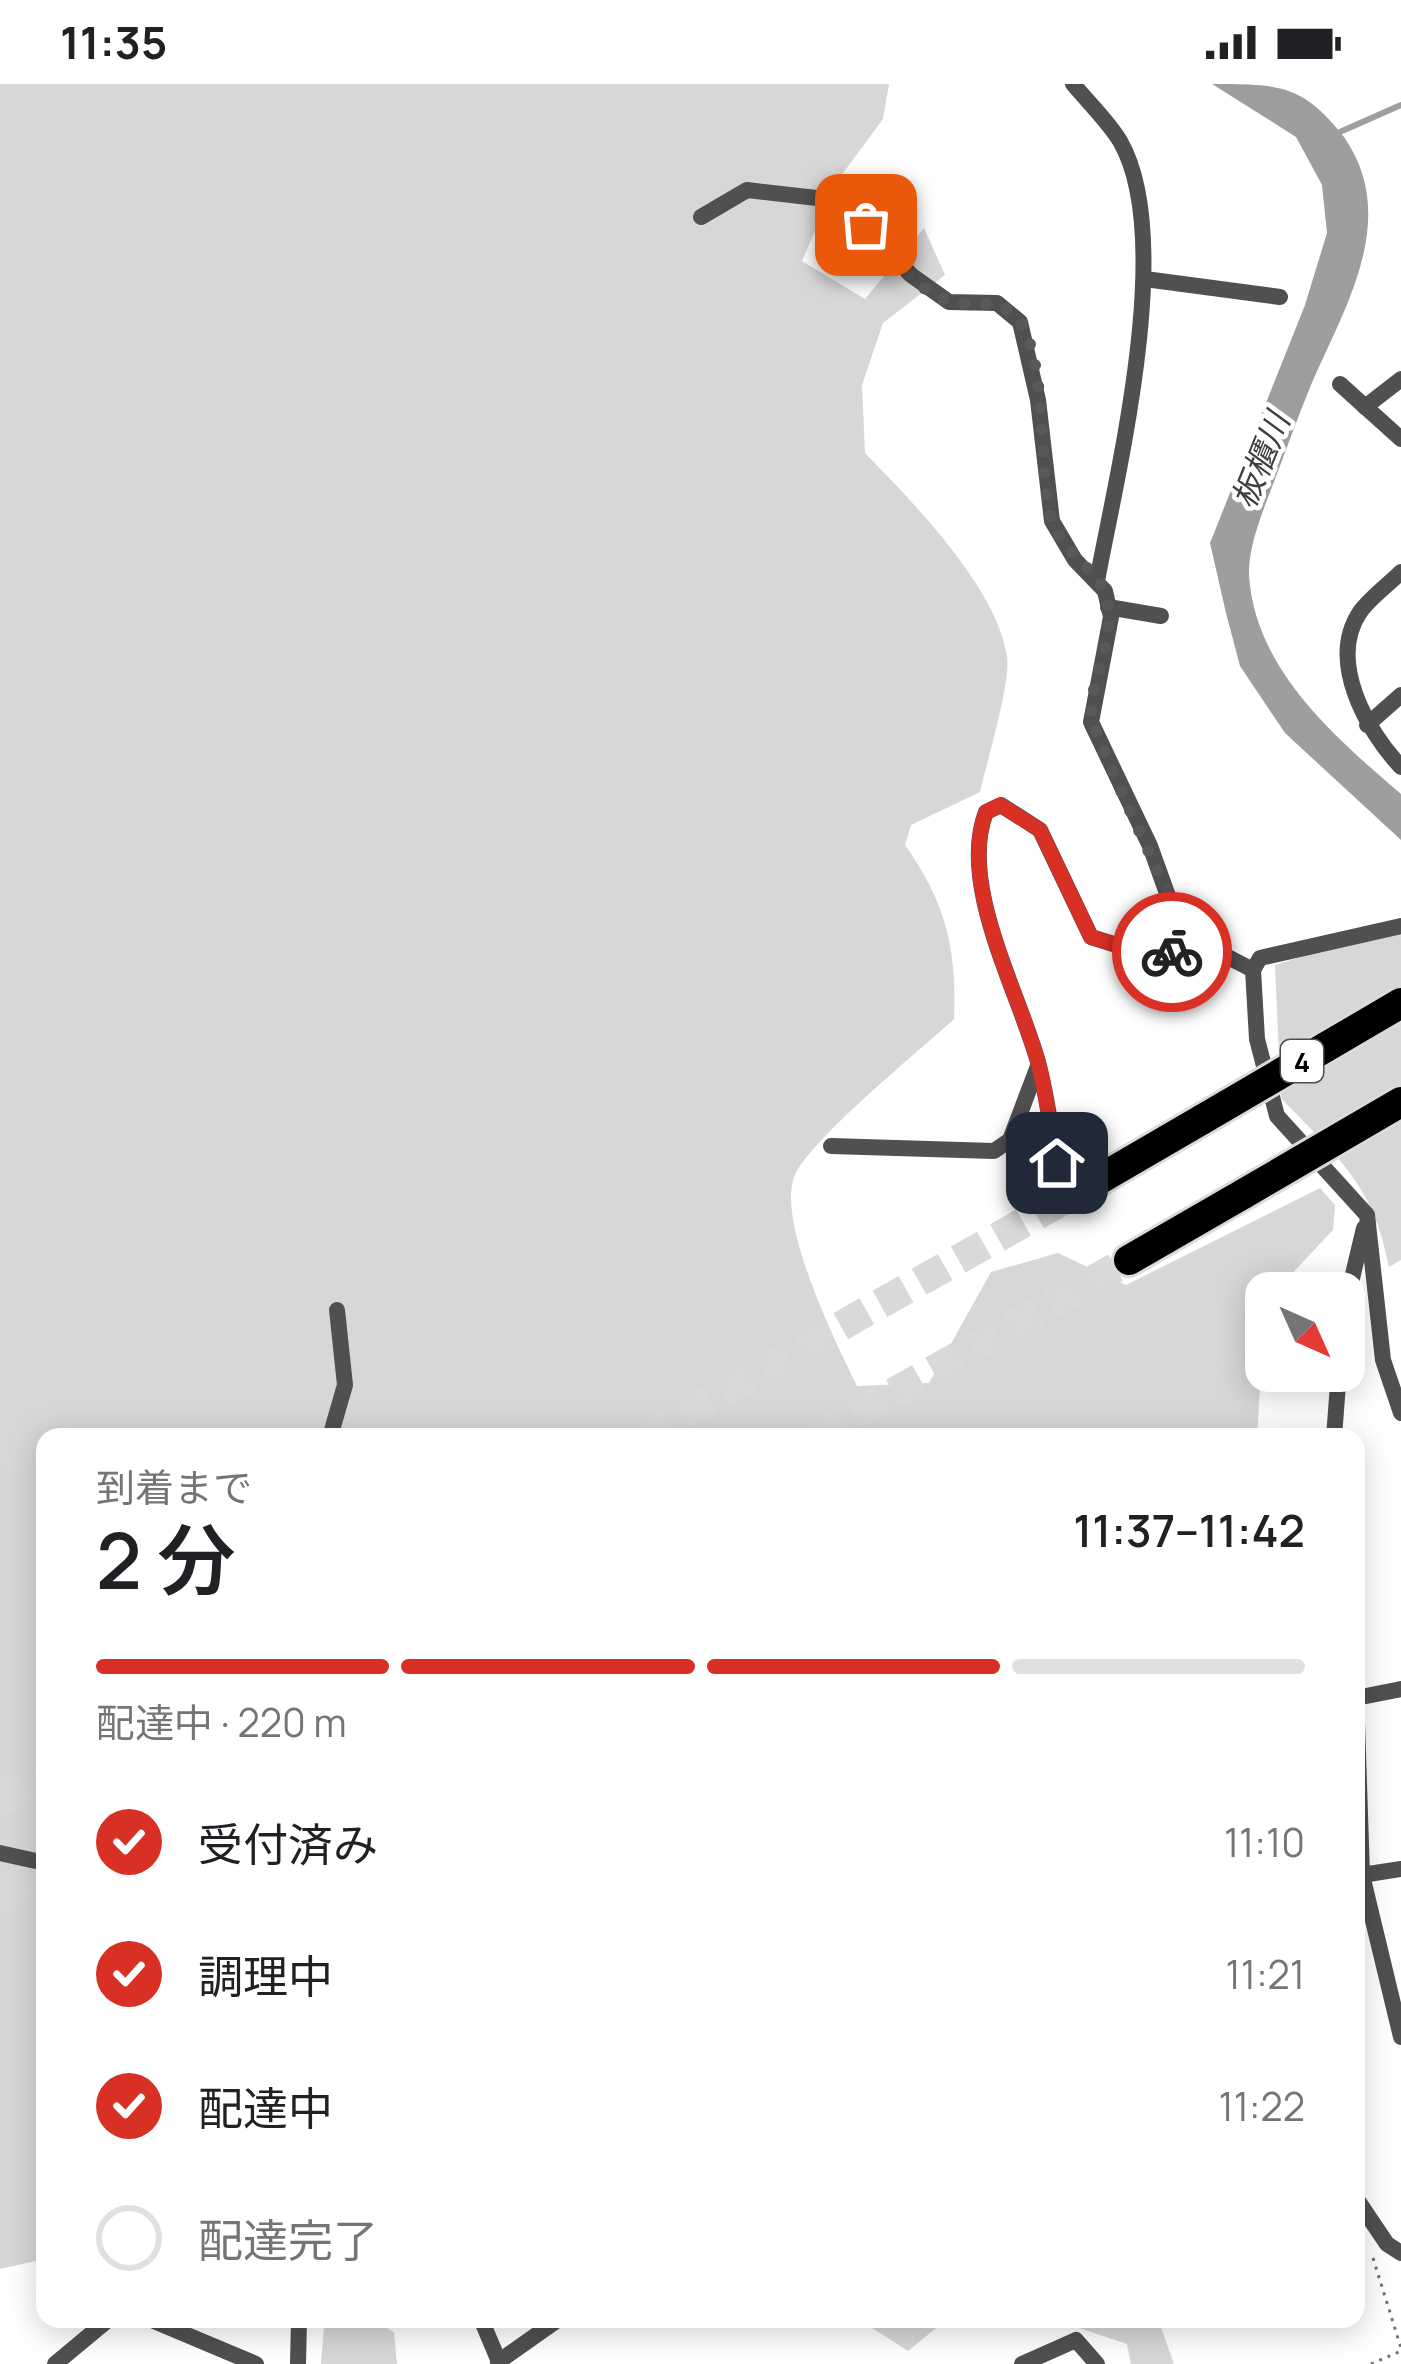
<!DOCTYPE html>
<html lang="ja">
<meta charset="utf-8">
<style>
:root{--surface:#fff;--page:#f2f2f2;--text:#202124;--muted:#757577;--line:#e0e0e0;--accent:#d93025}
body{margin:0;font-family:Manrope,"Noto Sans JP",sans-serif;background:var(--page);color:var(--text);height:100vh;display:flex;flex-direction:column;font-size:45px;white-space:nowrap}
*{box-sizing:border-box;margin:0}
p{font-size:39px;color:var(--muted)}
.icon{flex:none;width:66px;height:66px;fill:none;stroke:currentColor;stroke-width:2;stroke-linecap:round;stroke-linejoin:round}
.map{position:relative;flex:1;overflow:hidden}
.drawer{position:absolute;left:36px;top:1344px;width:1329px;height:900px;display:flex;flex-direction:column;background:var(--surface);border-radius:24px;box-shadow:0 6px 30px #0003}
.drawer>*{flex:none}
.needle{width:78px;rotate:135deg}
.fabs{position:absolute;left:1245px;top:1188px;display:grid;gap:24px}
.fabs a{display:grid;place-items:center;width:120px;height:120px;border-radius:24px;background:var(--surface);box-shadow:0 6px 30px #0003;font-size:60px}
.pin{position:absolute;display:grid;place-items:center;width:102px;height:102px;color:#fff;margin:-51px;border-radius:24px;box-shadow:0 6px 18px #0006}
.courier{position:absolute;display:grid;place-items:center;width:120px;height:120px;margin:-60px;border:9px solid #d93025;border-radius:50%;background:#fff;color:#222;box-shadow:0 3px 15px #0007}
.headline em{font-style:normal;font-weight:600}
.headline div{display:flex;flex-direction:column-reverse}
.headline{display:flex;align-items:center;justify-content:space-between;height:204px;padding:0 60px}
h1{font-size:78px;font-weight:600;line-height:90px}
.bar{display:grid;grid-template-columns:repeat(4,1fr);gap:18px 12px;align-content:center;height:144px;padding:0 60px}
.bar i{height:15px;border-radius:9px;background:var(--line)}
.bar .active{background:var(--accent)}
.bar p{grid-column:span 4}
ol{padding:0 60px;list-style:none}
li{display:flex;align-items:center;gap:36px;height:132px}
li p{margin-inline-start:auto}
li .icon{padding:12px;border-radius:50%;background:var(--accent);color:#fff;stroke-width:4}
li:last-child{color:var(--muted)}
li i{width:66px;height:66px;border:6px solid var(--line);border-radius:50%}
.status{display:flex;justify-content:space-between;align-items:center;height:84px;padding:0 60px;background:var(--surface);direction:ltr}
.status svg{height:33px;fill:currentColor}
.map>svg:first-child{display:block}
</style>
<div class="status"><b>11:35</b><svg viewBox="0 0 49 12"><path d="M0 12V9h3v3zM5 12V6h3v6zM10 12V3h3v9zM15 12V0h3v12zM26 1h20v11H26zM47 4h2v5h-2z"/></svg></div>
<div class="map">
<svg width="1401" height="2280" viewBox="0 0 1401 2280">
<rect width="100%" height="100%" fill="#fff"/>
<g fill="#d7d7d7">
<path d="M0,0H889L883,35L835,100L802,177L865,215L924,144L945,191L883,239L862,301L865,369C912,417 997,504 1007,572C1011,599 987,677 980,708L911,741L905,761C946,819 957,865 954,935C919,967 811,1055 795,1091C775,1136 836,1259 857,1302L929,1299L991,1188L1058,1169L1126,1201L1320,1104L1335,1121L1333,1146L1284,1198L1280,1209H1266L1257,1353H45V2175L0,2185Z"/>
<path d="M1401,842V1176L1389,1183C1373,1099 1337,1073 1281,1014L1275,881Z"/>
<polygon points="339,2235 370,2235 394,2248 397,2280 321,2280 324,2243"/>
<polygon points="858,2235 947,2235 908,2267"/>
<polygon points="1052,2235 1158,2235 1174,2280 1131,2280 1127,2260"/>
</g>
<path fill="#9e9e9e" d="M1212,0C1279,0 1303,0 1344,53C1401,135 1344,224 1311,301C1297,335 1285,369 1272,403C1262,429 1248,464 1249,491C1255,586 1335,653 1401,710V756L1285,649L1240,582L1226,529L1210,459L1305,221L1327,149L1322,101L1296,53Z"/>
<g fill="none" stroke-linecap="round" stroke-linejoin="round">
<polyline stroke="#9e9e9e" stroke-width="6" points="1333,51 1401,21"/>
<g stroke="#d9d9d9" stroke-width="30" stroke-dasharray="30 15" stroke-linecap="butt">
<polyline points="645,1353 1081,1106"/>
<polyline points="815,1353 1129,1176"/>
<polyline points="0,1718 45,1692"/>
<polyline points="0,1812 45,1786"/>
</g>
<g stroke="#dbdbdb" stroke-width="36">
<g id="highway">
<polyline points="1081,1106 1203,1035"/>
<polyline points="1129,1176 1245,1109"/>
</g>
</g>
<g stroke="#727272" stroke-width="3" stroke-dasharray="3 6" stroke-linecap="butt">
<polyline points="1373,2174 1401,2264"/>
<polyline points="1196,2237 1197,2235"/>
<polyline points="1371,2280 1401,2267"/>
</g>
<g stroke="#505050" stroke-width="16">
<path d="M1073,0C1088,18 1108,37 1120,57C1176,154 1117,389 1097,497"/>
<polyline points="701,133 747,106 843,117 911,191 949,218 997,219 1020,238 1038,316 1052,437 1075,476 1105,507 1111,533 1091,638 1150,762 1173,826 1191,854 1253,886 1257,955 1277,1032 1367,1131 1383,1276 1401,1329"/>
<polyline points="1145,195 1280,213"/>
<polyline points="1340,300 1401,355"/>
<polyline points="1365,323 1401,295"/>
<path d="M1401,488C1388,501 1370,514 1360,528C1327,577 1367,647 1401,683"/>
<polyline points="1108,523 1161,532"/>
<polyline points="1367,641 1401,611"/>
<polyline points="1253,886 1260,874 1401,842"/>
<polyline points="831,1062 994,1067 1010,1056 1038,982"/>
<path d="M1057,1079C1051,1046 1047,1011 1038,978C1018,906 958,800 986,728L1001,721L1040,746L1091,853L1123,863L1180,868L1191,854"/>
<polyline points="1344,1228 1364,1144"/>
<polyline points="330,1353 345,1301 337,1226"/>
<polyline points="1334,1353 1339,1287"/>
<polyline points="1356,1608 1362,1791 1401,1953"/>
<polyline points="1356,1614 1401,1605"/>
<polyline points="0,1769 45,1779"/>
<polyline points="1362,1791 1401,1785"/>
<polyline points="1356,2114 1387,2160 1401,2169"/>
<polyline points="149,2235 256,2280"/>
<polyline points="481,2235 500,2280"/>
<polyline points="498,2278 559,2235"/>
<polyline points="55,2280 109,2235"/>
<polyline points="298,2280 299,2235"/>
<polyline points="1022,2280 1076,2256 1097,2280"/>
</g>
<use href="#highway" stroke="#000" stroke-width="30"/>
<g stroke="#dbdbdb" stroke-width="36" stroke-linecap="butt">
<g id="highway-bridge">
<polyline points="1203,1035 1401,919"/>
<polyline points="1245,1109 1401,1018"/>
</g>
</g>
<use href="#highway-bridge" stroke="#000" stroke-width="30"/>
</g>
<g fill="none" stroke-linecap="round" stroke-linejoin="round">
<path stroke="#595959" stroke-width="12" stroke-dasharray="0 21.6" d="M866,141C887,165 920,213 953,218C978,223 1002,212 1019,237C1048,277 1038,385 1051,434C1060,468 1099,484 1107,516C1116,555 1091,592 1091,631C1092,648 1178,833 1191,854L1180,868H1172"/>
<path stroke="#d93025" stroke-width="15" d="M1057,1079C1050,1046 1047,1011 1038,978C1018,906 958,800 986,728L1000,721L1040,746L1091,853L1123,863L1172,868"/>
</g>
<g text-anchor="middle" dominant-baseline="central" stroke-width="9" stroke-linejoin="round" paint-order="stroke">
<rect fill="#fff" stroke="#4c4c4c" stroke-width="3" x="1281" y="956" width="42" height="42" rx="9"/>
<g font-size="27" font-weight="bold" fill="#000">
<text x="1302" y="977">4</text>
</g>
<g font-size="33" font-style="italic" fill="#3f3f3f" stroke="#fff">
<text transform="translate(1260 376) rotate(-68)">板櫃川</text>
</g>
</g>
</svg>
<div class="fabs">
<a><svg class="needle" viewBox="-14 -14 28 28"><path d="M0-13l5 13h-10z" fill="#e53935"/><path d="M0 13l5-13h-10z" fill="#757577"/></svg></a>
</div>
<div class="pin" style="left:866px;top:141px;background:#ea580c"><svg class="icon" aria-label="bag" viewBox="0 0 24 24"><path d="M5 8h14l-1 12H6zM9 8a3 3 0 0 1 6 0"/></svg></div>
<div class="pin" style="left:1057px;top:1079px;background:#1f2937"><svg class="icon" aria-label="home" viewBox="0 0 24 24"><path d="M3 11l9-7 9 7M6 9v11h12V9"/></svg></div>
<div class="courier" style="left:1172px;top:868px"><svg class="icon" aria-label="bike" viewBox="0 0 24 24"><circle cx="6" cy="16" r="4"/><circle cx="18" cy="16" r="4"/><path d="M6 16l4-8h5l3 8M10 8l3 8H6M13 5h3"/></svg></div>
<section class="drawer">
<div class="headline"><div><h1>2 分</h1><p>到着まで</p></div><em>11:37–11:42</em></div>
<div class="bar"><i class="active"></i><i class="active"></i><i class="active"></i><i></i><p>配達中 · 220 m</p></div>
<ol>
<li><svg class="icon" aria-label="check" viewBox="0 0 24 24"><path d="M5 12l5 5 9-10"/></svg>受付済み<p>11:10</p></li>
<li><svg class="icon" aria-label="check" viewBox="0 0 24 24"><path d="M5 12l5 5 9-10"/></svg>調理中<p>11:21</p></li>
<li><svg class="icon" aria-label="check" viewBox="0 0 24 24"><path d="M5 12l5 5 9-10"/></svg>配達中<p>11:22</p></li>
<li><i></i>配達完了</li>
</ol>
</section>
</div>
